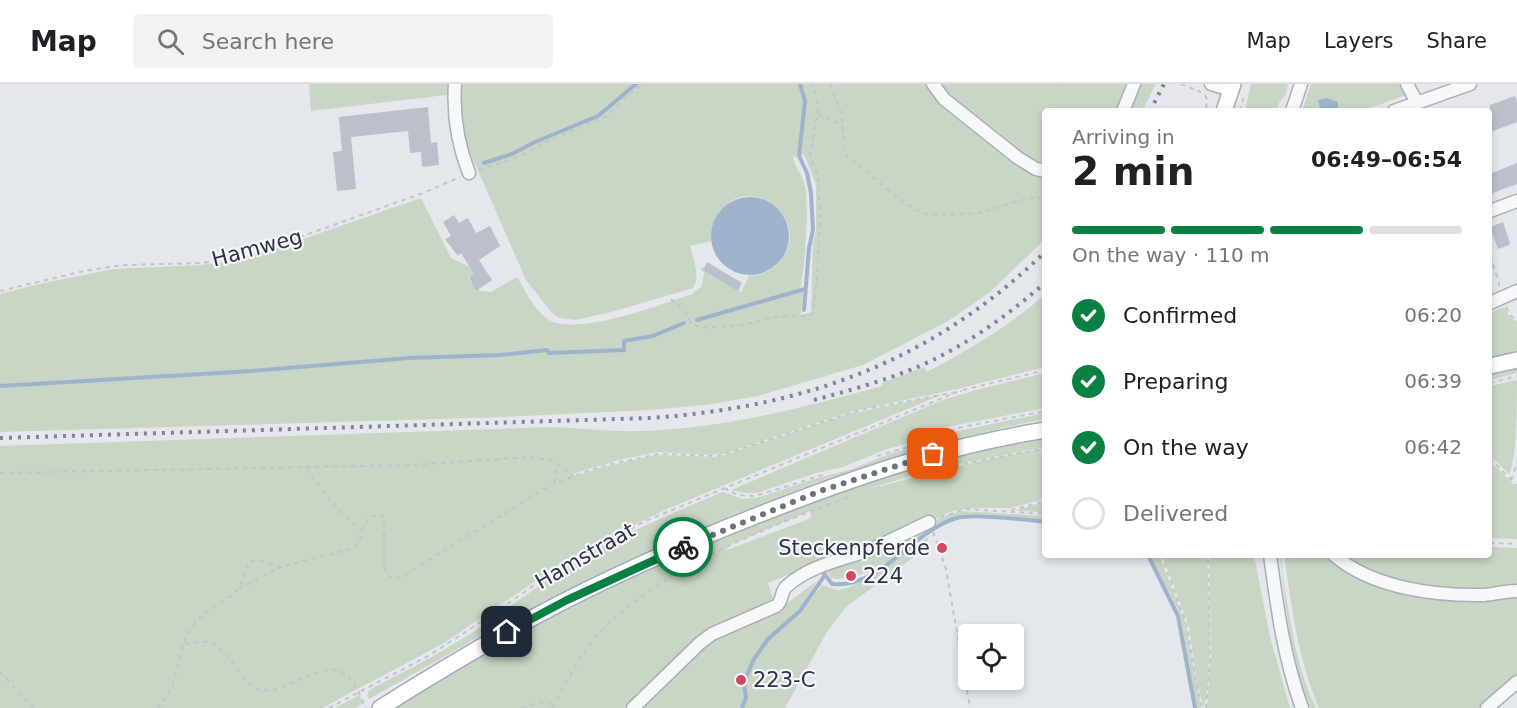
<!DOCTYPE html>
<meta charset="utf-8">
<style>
:root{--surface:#fff;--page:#f2f2f2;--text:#202124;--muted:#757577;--line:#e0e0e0;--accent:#0b8043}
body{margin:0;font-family:"DejaVu Sans",sans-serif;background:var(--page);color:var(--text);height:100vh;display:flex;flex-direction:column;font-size:22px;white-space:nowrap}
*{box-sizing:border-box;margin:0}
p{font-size:20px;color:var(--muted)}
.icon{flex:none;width:33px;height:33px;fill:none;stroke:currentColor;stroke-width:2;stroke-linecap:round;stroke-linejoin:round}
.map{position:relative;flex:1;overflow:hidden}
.panel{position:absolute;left:1042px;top:24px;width:450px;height:450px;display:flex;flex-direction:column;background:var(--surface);border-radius:6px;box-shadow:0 3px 9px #0003}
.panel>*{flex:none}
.controls{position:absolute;left:958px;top:540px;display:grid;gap:12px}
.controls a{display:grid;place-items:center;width:66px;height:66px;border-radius:6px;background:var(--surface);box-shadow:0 3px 9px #0003;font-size:30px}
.pin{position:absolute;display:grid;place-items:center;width:51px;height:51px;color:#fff;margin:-26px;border-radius:12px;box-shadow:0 3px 9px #0006}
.courier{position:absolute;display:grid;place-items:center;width:60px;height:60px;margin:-30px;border:4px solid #0b8043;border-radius:50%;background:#fff;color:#222;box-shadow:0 2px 8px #0007}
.headline em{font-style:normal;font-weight:600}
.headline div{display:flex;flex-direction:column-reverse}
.headline{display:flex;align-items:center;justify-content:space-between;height:102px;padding:0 30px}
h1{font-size:39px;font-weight:600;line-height:45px}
.bar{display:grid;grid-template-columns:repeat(4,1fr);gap:9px 6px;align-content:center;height:72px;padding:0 30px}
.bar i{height:8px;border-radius:4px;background:var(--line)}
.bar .selected{background:var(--accent)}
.bar p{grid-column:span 4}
ol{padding:0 30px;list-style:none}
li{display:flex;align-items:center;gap:18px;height:66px}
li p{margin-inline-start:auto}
li .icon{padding:6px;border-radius:50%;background:var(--accent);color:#fff;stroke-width:4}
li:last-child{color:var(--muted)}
li i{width:33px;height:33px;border:3px solid var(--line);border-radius:50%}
header{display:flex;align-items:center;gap:36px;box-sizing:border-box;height:84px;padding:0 30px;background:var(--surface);border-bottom:2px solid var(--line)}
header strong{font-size:28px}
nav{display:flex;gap:33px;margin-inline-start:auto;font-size:21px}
.search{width:420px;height:54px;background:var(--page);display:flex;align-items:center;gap:15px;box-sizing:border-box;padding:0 21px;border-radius:6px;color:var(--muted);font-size:22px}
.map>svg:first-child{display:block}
</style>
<header>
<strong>Map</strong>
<div class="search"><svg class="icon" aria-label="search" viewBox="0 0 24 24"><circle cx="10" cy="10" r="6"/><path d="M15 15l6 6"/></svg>Search here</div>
<nav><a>Map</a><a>Layers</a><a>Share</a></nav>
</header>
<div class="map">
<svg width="1517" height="624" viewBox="0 0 1517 624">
<rect width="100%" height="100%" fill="#e4e7ec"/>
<g fill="#c9d6c5" fill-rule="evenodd">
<polygon points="309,0 451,0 450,7 446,11 311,27"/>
<path d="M460,0H1129L1118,27H1046L1045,155L990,208L948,237L863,281L758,312L706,321L649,326L504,333L0,348V210L39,200L114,185L201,181L230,177L280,163L421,114L451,174L470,183L474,190L468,194L476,206L491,208L517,193C525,206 533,224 546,234C572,255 662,220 692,210L702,202L704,188L701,185L702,183L706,186V187L741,208L749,192C764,191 776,185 784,172C811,127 738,85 717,135C713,143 711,149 711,157L690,162C693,175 701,192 693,204L615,227L576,236L560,234L552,229L526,196L465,57L461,39ZM804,71L816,100V147L813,160L811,228L801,231L803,209V207H800L698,237L701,234L800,205C805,186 810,115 804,98C802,89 794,83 793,73Z"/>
<polygon points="1139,0 1156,0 1142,27 1128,27"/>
<polygon points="1251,0 1288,0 1286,10 1279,19 1277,27 1245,27"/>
<polygon points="1311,0 1402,0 1409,10 1362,27 1330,27 1338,25 1318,18 1319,24 1322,27 1302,27"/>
<path d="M1045,210V283L957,305L853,327L723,370L709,371L658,368L619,376L572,390L576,392L603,383L656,371L718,373L848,330L941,311L667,425L619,448L549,488L444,559L322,624H0V362L550,343C581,344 612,348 643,347C726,344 802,324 882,302V299L924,283L927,288C968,266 1011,242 1045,210Z"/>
<polygon points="1504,223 1510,233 1517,238 1517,267 1490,274 1490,229"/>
<polygon points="1517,284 1517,289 1490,296 1490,290"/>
<polygon points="1045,289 1045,324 932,346 933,353 887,365 843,383 816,389 757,409 746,409 731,406 943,316 976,306"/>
<path d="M1517,296C1517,317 1517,375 1509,390L1490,371V302Z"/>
<path d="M1045,329V335C870,369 699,439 540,521C482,550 426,583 369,615L367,611L369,606C401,589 434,573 465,553C506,527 544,496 586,472C630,447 676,427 723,408L743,415L760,413L808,397L852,385L892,369L946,355L953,348Z"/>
<path d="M1045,355V363L933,385L865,406L966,380L1045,364V415L1010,424H976L952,427L886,457L823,477L768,499L773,515L772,519L734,538L629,624H393C482,566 577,517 674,474C767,432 865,393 965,369C991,363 1019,359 1045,355ZM810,427L811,434L727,466V462Z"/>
<polygon points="1490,377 1517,404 1517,455 1490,454"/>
<polygon points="1045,418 1045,429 1016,426"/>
<polygon points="963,427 1045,432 1045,436 966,431 932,441 931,438 947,431"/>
<path d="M925,446C914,467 855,501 831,494L826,485Z"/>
<polygon points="928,453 928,459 922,467 846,523 827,548 785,624 639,624 710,557 785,521 817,497 798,527 801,529 822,501 837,506 848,504 883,485"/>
<polygon points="1490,463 1517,464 1517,503 1484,508 1399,501 1338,471 1490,471"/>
<polygon points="1150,471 1159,471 1185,537 1201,624 1196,624 1180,530"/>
<path d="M1162,471H1207C1209,517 1214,580 1204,624L1197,599L1189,542Z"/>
<polygon points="1209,471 1254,471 1270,553 1290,624 1207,624 1211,573"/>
<path d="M1280,471H1282C1281,485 1284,499 1286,512C1292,550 1299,590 1316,624H1310C1291,575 1285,523 1280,471Z"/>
<path d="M1284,471H1330L1384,502L1517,509V592L1508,596L1479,624H1319C1298,576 1292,523 1284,471Z"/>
<polygon points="359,611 363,619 356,624 335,624"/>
</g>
<g fill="#9fb4cc">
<polygon points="1327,14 1338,18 1338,25 1320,26 1318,16"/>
<circle cx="750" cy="152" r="39"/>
</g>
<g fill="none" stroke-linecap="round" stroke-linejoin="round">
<g stroke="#9fb4cc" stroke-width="4">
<polyline points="800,0 805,17 799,72 807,89 811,109 813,146 809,164 804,226"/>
<polyline points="484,79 512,70 535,58 598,32 636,0"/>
<polyline points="697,236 805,205"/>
<polyline points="0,302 252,287 409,274 501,271 547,266 549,269 624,266 624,257 653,252 684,239"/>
<polyline points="1148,471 1178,532 1195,624"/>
<path d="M823,488L832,500C881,505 913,446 957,434C973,429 1027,436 1046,438"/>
<polyline points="742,624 746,614 744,598 754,575 768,555 800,527 825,491"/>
</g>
</g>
<g fill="#bbc0ca">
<polygon points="1515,12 1517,19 1517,38 1490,48 1490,21"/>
<polygon points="428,23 431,59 437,58 439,81 422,83 421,68 410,69 408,47 351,53 356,105 337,107 333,68 342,67 339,33"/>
<polygon points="1517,79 1517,100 1490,110 1490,90"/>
<polygon points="454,131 459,139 468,134 476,149 490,142 500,162 479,176 492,196 476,207 469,194 474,190 461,169 458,172 445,155 451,152 443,138"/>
<polygon points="1503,138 1510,159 1509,161 1498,165 1490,143"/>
<polygon points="707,178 742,199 738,207 703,186"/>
</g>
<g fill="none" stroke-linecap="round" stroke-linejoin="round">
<g stroke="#a9aeb7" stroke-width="15">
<g id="minor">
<path d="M455,0C453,29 458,61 469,89"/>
<polyline points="933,0 944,15 1018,74 1036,85 1046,87"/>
<polyline points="1211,0 1231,6"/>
<polyline points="1407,0 1417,19"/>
<polyline points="1123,27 1134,0"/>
<polyline points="1292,27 1301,0"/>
<polyline points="1394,27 1470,0"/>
<polyline points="1490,127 1517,117"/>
<polyline points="1490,219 1517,207"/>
<path d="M1270,471C1277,523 1284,575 1302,624"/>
<path d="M1334,471C1372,504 1435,512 1484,511C1495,510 1506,507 1517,507"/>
<path d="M633,624L700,559L712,550L776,522C784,516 780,507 787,502C809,482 841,476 869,466C889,458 909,447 929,438"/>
<polyline points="1487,624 1517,598"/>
</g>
</g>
<g stroke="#a3abb8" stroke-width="18">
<g id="major">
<polyline points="1224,27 1233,0"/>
<polyline points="1490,282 1517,276"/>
<path d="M380,624C431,592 483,561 536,532C616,489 700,453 784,421C870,388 955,360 1046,346"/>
</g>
</g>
<g stroke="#c2c5cb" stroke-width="2" stroke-dasharray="4.5 4.5" stroke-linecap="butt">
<polyline points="830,0 842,32 844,66 847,72 901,116 920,128 929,131 980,129 1029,114 1046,114"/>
<polyline points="1060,0 1061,1"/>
<polyline points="1181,0 1201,8"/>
<polyline points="1205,11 1207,15 1206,27"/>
<polyline points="1192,27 1196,24 1200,27"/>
<polyline points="1240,27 1244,12"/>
<polyline points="818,30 843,41"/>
<polyline points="479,86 518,73 546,58 607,32 624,15 643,0"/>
<polyline points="1490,172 1499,199 1499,202"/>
<polyline points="0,207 84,187 123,181 202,179 227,175 286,158 423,109 460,93"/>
<polyline points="671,215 685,228 692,240 702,244 743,241 773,233 809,232 813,229 817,193 820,136 818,91 810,72 818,25 816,12 811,0"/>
<polyline points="1506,223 1511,232 1517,236"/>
<polyline points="1490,299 1517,292"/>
<polyline points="963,306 1046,286"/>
<polyline points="943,353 957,344 1046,327"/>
<polyline points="877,372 912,362"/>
<polyline points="1490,374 1517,402"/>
<polyline points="306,384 333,420 362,447"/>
<polyline points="937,385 1046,364"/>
<polyline points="0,389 412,381 529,373 551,376 573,391"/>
<polyline points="1511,396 1517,379"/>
<polyline points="554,399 557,381"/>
<polyline points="724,404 738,411 755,412 826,390"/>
<polyline points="1011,426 1046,417"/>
<polyline points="940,433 966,425 1046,430"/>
<polyline points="933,448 946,485 970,624"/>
<polyline points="1490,459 1517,460"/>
<polyline points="1161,471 1187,541 1195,592 1202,624"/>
<polyline points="239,505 281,483"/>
<path d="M185,560C192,559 201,557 208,558C231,563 240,603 262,606C272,608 280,604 289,600C335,581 344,573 366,624"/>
<polyline points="0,588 34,624"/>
<path d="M158,624C181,598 175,572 191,544C201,527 224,521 237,506C245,498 243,485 250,477H261L281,483L351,465L359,459L362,447L369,433L380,431L383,434L384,440V484L390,493L400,494L544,405L574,392L606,381L658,370L718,372L860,326L962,307"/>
<polyline points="329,624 428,572 464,549 554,488 643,438 957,308"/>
<polyline points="522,624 540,618 555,621"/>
<path d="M553,624C565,600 578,575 595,554C651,488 771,441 852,412"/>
<polyline points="1206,624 1210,579 1208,471"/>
</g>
<use href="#minor" stroke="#f7f8fa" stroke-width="12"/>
<use href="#major" stroke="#fff" stroke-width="15"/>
<g stroke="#7d8696" stroke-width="4" stroke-dasharray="3 6" stroke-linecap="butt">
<polyline points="1150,27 1164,0"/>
<polyline points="1183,27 1186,23"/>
<path d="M814,316C848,307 883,297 915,284C963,264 1007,232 1046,198"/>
<path d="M0,354L650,334C806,323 932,278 1046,167"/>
</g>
</g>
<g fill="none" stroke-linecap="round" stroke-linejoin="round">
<polyline stroke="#6c737f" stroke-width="6" stroke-dasharray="0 10.8" points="683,463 820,407 933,370"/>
<polyline stroke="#0b8043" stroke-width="8" points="507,548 567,516 683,463"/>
</g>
<g fill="#d1495b" stroke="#f4f6f9" stroke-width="2">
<circle cx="942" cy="464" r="6"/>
<circle cx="851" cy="492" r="6"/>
<circle cx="741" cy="596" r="6"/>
</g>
<g text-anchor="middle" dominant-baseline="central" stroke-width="4.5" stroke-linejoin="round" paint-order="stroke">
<g font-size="21" fill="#2b3445" stroke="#f4f6f9">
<text transform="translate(257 164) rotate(-15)">Hamweg</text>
<text transform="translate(585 472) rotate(-30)">Hamstraat</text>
</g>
<g font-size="21" fill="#2b3445" stroke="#f4f6f9" text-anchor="start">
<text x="930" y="464" text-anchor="end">Steckenpferde</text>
<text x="863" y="492">224</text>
<text x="753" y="596">223-C</text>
</g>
</g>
</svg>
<div class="controls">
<a><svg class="icon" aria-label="locate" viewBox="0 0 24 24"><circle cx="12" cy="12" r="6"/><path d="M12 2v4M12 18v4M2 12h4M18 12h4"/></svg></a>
</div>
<div class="pin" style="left:933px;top:370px;background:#ea580c"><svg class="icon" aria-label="bag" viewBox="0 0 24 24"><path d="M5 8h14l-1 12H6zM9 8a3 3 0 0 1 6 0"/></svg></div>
<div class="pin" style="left:507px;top:548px;background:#1f2937"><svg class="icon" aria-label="home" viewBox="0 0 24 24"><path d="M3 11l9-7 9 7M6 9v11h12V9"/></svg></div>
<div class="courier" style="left:683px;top:463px"><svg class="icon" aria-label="bike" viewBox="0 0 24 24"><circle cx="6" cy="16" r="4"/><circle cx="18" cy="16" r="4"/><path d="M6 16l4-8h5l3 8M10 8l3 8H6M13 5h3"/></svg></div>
<section class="panel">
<div class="headline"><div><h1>2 min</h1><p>Arriving in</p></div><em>06:49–06:54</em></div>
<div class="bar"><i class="selected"></i><i class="selected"></i><i class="selected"></i><i></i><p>On the way · 110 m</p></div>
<ol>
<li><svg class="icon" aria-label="check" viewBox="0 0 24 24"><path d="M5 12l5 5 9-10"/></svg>Confirmed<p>06:20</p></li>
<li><svg class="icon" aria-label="check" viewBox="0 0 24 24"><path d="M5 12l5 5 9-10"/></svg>Preparing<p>06:39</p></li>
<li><svg class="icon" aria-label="check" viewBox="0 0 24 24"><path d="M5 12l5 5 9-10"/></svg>On the way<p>06:42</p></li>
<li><i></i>Delivered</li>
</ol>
</section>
</div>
